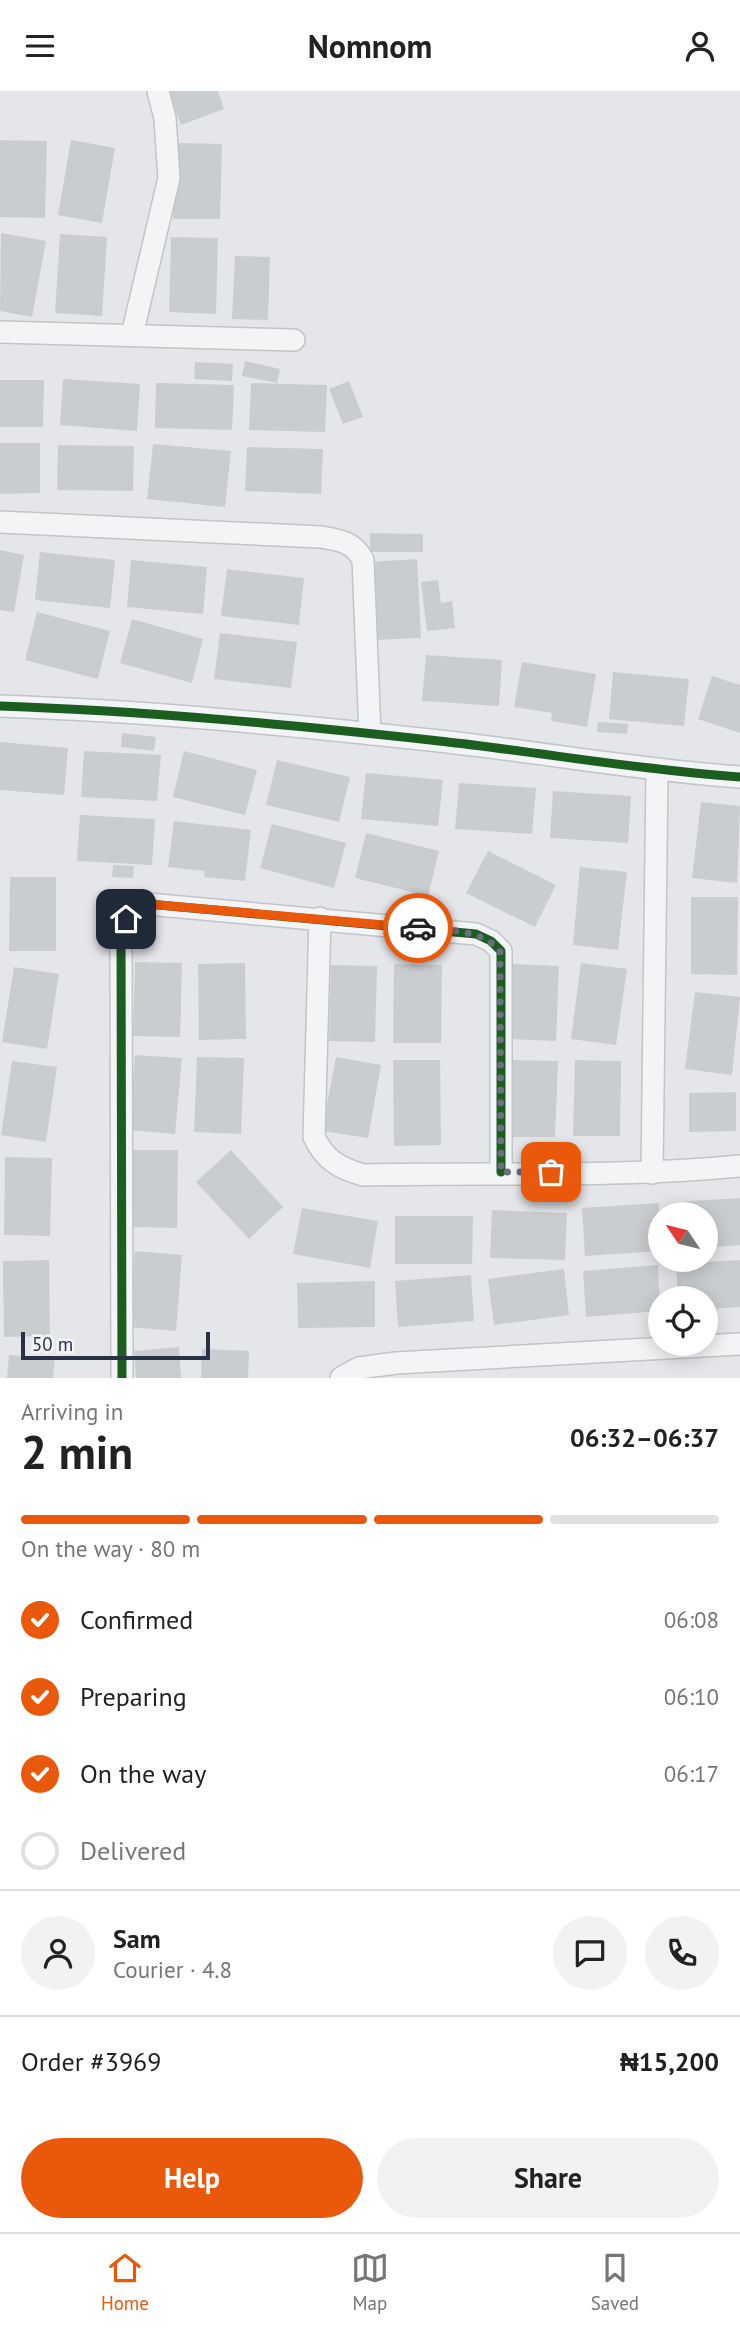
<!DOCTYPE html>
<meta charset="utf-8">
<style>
:root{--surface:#fff;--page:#f2f2f2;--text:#222;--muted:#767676;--line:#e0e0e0;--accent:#ea580c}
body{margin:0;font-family:"PT Sans",sans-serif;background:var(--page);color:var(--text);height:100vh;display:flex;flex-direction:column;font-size:26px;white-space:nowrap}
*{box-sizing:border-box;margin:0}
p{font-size:23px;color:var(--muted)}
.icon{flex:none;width:38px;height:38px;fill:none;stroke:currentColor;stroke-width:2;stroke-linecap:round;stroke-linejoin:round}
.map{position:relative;height:1287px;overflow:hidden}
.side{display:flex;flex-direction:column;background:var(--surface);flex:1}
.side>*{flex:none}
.needle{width:46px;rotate:305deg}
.tools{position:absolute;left:648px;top:1111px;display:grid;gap:14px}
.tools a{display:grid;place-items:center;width:70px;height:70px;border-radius:50%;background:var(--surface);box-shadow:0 4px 18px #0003;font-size:35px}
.scale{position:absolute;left:21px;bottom:18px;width:189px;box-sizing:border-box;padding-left:7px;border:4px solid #283146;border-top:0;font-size:19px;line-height:24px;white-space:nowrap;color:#283146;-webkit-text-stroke:5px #f2f4f9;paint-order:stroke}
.pin{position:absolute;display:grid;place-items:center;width:60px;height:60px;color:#fff;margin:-30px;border-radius:14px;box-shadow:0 4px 10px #0006}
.courier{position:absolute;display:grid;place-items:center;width:70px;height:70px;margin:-35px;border:5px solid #ea580c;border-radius:50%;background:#fff;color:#222;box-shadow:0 2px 9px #0007}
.headline em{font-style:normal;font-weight:800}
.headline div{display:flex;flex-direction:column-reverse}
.headline{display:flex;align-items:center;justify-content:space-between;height:119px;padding:0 21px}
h1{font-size:46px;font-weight:800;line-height:52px}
.bar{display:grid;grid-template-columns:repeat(4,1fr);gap:10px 7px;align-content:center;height:84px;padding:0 21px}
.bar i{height:9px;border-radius:5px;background:var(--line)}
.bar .on{background:var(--accent)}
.bar p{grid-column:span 4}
.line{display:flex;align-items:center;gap:18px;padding:0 21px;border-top:2px solid var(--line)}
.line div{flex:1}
.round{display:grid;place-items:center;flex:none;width:74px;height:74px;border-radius:37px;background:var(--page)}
ol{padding:0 21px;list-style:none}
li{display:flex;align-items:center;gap:21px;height:77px}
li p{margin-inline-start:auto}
li .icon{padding:7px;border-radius:50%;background:var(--accent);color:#fff;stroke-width:4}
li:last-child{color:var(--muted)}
li i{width:38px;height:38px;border:4px solid var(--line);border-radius:50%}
.cta{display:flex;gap:14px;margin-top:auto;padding:14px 21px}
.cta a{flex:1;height:80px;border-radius:42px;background:var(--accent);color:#fff;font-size:28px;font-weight:800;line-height:80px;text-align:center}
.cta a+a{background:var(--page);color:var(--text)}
header{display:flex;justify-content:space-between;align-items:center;height:91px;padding:0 21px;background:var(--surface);font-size:32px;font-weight:800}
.tabs{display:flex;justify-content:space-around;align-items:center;height:98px;border-top:2px solid var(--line);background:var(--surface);font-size:19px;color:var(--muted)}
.tabs a{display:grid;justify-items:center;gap:4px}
.tabs .on{color:var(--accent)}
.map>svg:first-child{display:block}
</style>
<header><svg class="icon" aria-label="menu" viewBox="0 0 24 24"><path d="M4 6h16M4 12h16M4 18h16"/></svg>Nomnom<svg class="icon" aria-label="person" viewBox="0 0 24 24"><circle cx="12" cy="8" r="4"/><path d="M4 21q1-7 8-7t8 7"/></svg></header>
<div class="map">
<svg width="740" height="1287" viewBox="0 0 740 1287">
<rect width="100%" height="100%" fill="#e4e6ea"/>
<g fill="#cacdd0">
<polygon points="168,0 218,0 224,18 181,34"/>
<polygon points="0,49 47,50 45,127 0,126"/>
<polygon points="71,49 115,57 102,132 58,124"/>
<polygon points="176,52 222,53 220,128 173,128"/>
<polygon points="1,142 46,150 32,226 0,220"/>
<polygon points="60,143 107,146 102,225 55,222"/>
<polygon points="171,146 218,147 216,223 169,221"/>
<polygon points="235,165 270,166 268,229 232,228"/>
<polygon points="245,270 280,278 277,292 242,285"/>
<polygon points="195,271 233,273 232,290 194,288"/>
<polygon points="63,288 140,293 137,340 60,334"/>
<polygon points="0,289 44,289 43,336 0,336"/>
<polygon points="349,290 363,326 343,333 329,298"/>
<polygon points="156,292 234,294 232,339 155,337"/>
<polygon points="251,292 327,294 325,341 249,339"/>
<polygon points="0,352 40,352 40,402 0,403"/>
<polygon points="153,353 231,360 225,416 147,408"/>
<polygon points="58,354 134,355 133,400 57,399"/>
<polygon points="247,356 323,358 321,403 245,400"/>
<polygon points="370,442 423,443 423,461 370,461"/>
<polygon points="0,459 24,464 14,521 0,519"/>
<polygon points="40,461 115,469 110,517 35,509"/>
<polygon points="417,468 421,547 374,549 371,471"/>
<polygon points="131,469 207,476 203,523 127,516"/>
<polygon points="227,478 304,487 299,534 221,525"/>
<polygon points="438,489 441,512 452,510 455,537 427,540 421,491"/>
<polygon points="37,521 110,540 98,588 25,569"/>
<polygon points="132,528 203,548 192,592 120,572"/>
<polygon points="220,542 297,551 291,597 214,588"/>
<polygon points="426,564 502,569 499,615 422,610"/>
<polygon points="522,571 596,583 587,636 551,630 552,622 514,616"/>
<polygon points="613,581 689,588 684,635 609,628"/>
<polygon points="712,585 740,594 740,642 698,628"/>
<polygon points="598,631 628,633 627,643 597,641"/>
<polygon points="122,642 156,646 154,660 121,656"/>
<polygon points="0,651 68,657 64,704 0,699"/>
<polygon points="84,660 161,664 157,710 81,706"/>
<polygon points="184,660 257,679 245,724 173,706"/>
<polygon points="277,669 350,686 339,731 266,714"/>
<polygon points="366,682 443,689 438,735 361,728"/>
<polygon points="459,692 536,697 532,743 455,738"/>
<polygon points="553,700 631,705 628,752 550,747"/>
<polygon points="701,711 740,715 737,792 692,787"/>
<polygon points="80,724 155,728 152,774 77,770"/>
<polygon points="174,730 251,739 245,790 204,786 205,780 168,776"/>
<polygon points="272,733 346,752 334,797 260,777"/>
<polygon points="366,742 439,760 428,805 355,787"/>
<polygon points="488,760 556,794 535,836 466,802"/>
<polygon points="113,774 134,775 133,787 112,786"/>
<polygon points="580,776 627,781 618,859 573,854"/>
<polygon points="10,786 56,786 56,860 9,860"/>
<polygon points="691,806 738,806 737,884 691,883"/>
<polygon points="135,871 182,872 180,946 133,945"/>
<polygon points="245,872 246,948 199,949 198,873"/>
<polygon points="581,872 627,878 616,954 571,948"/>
<polygon points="394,873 442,874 441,952 393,952"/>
<polygon points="512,873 559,875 556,950 510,948"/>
<polygon points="331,874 377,875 375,951 329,950"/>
<polygon points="14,876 59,883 47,958 2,951"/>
<polygon points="695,901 740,906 732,984 685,978"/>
<polygon points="135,964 182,967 175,1043 129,1039"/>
<polygon points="197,966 244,967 241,1043 194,1041"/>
<polygon points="336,966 381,974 368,1047 322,1040"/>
<polygon points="393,969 440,969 441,1054 394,1055"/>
<polygon points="512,969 558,970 555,1046 509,1046"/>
<polygon points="575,969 621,970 620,1045 573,1045"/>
<polygon points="12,970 57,976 46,1051 1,1044"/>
<polygon points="736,1001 736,1040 689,1041 689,1002"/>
<polygon points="131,1059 178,1059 177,1137 130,1136"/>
<polygon points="231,1059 283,1116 249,1148 196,1091"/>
<polygon points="5,1066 52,1067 50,1145 4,1144"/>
<polygon points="740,1107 740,1154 705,1157 705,1124 677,1124 676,1111"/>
<polygon points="659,1112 660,1160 585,1165 582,1117"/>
<polygon points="302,1117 378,1130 370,1177 293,1163"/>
<polygon points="492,1119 567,1122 565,1169 490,1167"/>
<polygon points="395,1125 473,1125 472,1173 395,1173"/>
<polygon points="135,1160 182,1164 176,1240 130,1236"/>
<polygon points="49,1169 50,1245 4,1246 3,1170"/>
<polygon points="740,1169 740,1216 705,1218 705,1208 678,1208 676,1173"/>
<polygon points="658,1174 660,1220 586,1226 583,1180"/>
<polygon points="564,1178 569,1224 494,1234 488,1188"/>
<polygon points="471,1184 474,1230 398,1236 395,1190"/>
<polygon points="375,1190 375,1236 298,1237 297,1192"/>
<polygon points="179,1256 181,1287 136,1287 134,1260"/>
<polygon points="202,1258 249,1260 248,1287 201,1287"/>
<polygon points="9,1264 55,1267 53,1287 7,1287"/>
</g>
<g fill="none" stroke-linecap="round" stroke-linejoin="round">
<g stroke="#c2c4c8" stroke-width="24">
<g id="street">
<polyline points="0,241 294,249"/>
<polyline points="132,244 169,87 165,27 158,0"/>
<path d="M0,431L321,446C340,449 354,451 363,469L370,643"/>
<path d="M0,615C147,620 293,634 439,650C540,661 639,679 740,686"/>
<path d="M320,827L314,1046C325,1069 339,1077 363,1084C489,1081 615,1087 740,1075"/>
<polyline points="652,1082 657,680"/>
<path d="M122,1287L121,843C126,826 132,820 148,813L476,843L491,850L501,860V1081"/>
<polyline points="341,1287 359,1277 396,1272 740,1253"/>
</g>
</g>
<use href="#street" stroke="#f3f4f6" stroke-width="21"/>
<g stroke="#f2f4f9" stroke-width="13">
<g id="cycleway">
<path d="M0,615C147,620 293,634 439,650C540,661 639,679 740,686"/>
<path d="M122,1287L121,843C126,826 132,820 148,813L476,843L491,850L501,860V1081"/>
</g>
</g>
<use href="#cycleway" stroke="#1b5e20" stroke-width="9"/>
</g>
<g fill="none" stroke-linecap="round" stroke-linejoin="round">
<path stroke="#6a707f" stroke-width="7" stroke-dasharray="0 12.6" d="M418,837C447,840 480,837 500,860L501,1081H551"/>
<polyline stroke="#ea580c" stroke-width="9" points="126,828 134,819 148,813 418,837"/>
</g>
</svg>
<div class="tools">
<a><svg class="needle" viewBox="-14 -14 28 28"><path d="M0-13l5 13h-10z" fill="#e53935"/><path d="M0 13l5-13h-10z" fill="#767676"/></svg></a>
<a><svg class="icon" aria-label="locate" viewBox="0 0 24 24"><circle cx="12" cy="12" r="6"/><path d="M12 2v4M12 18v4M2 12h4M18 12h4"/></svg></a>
</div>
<div class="scale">50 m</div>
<div class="pin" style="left:551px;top:1081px;background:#ea580c"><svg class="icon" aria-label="bag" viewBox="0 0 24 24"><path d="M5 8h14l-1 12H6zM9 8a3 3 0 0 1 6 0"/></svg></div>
<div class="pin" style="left:126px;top:828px;background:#1f2937"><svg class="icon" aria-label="home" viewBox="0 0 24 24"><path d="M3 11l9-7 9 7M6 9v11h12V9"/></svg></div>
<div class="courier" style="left:418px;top:837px"><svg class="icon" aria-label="car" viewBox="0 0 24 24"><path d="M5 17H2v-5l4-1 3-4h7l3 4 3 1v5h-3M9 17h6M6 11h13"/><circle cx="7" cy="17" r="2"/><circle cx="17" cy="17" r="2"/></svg></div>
</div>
<section class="side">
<div class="headline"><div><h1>2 min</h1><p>Arriving in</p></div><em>06:32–06:37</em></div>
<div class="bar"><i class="on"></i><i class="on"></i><i class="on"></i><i></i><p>On the way · 80 m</p></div>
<ol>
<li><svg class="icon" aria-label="check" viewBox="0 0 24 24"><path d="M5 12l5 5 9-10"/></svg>Confirmed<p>06:08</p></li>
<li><svg class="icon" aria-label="check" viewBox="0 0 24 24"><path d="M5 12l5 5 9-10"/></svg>Preparing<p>06:10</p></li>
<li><svg class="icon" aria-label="check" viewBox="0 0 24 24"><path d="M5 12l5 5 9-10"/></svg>On the way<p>06:17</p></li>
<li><i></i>Delivered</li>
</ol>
<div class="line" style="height:126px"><a class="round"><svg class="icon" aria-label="person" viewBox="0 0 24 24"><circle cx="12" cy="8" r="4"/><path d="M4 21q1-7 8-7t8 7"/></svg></a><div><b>Sam</b><p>Courier · 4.8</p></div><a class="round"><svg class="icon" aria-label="chat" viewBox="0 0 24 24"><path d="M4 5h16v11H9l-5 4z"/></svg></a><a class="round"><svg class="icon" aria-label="phone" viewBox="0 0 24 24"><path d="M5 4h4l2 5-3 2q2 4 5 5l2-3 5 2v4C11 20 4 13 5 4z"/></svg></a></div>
<div class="line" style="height:91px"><div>Order #3969</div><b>₦15,200</b></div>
<div class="cta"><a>Help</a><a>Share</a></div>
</section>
<nav class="tabs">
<a class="on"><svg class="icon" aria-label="home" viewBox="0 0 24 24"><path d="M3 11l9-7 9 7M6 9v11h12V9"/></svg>Home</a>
<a><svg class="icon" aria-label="map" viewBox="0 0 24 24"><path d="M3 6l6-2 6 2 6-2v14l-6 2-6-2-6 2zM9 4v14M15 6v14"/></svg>Map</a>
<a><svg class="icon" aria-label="saved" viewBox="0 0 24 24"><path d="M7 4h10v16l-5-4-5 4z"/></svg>Saved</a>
</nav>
